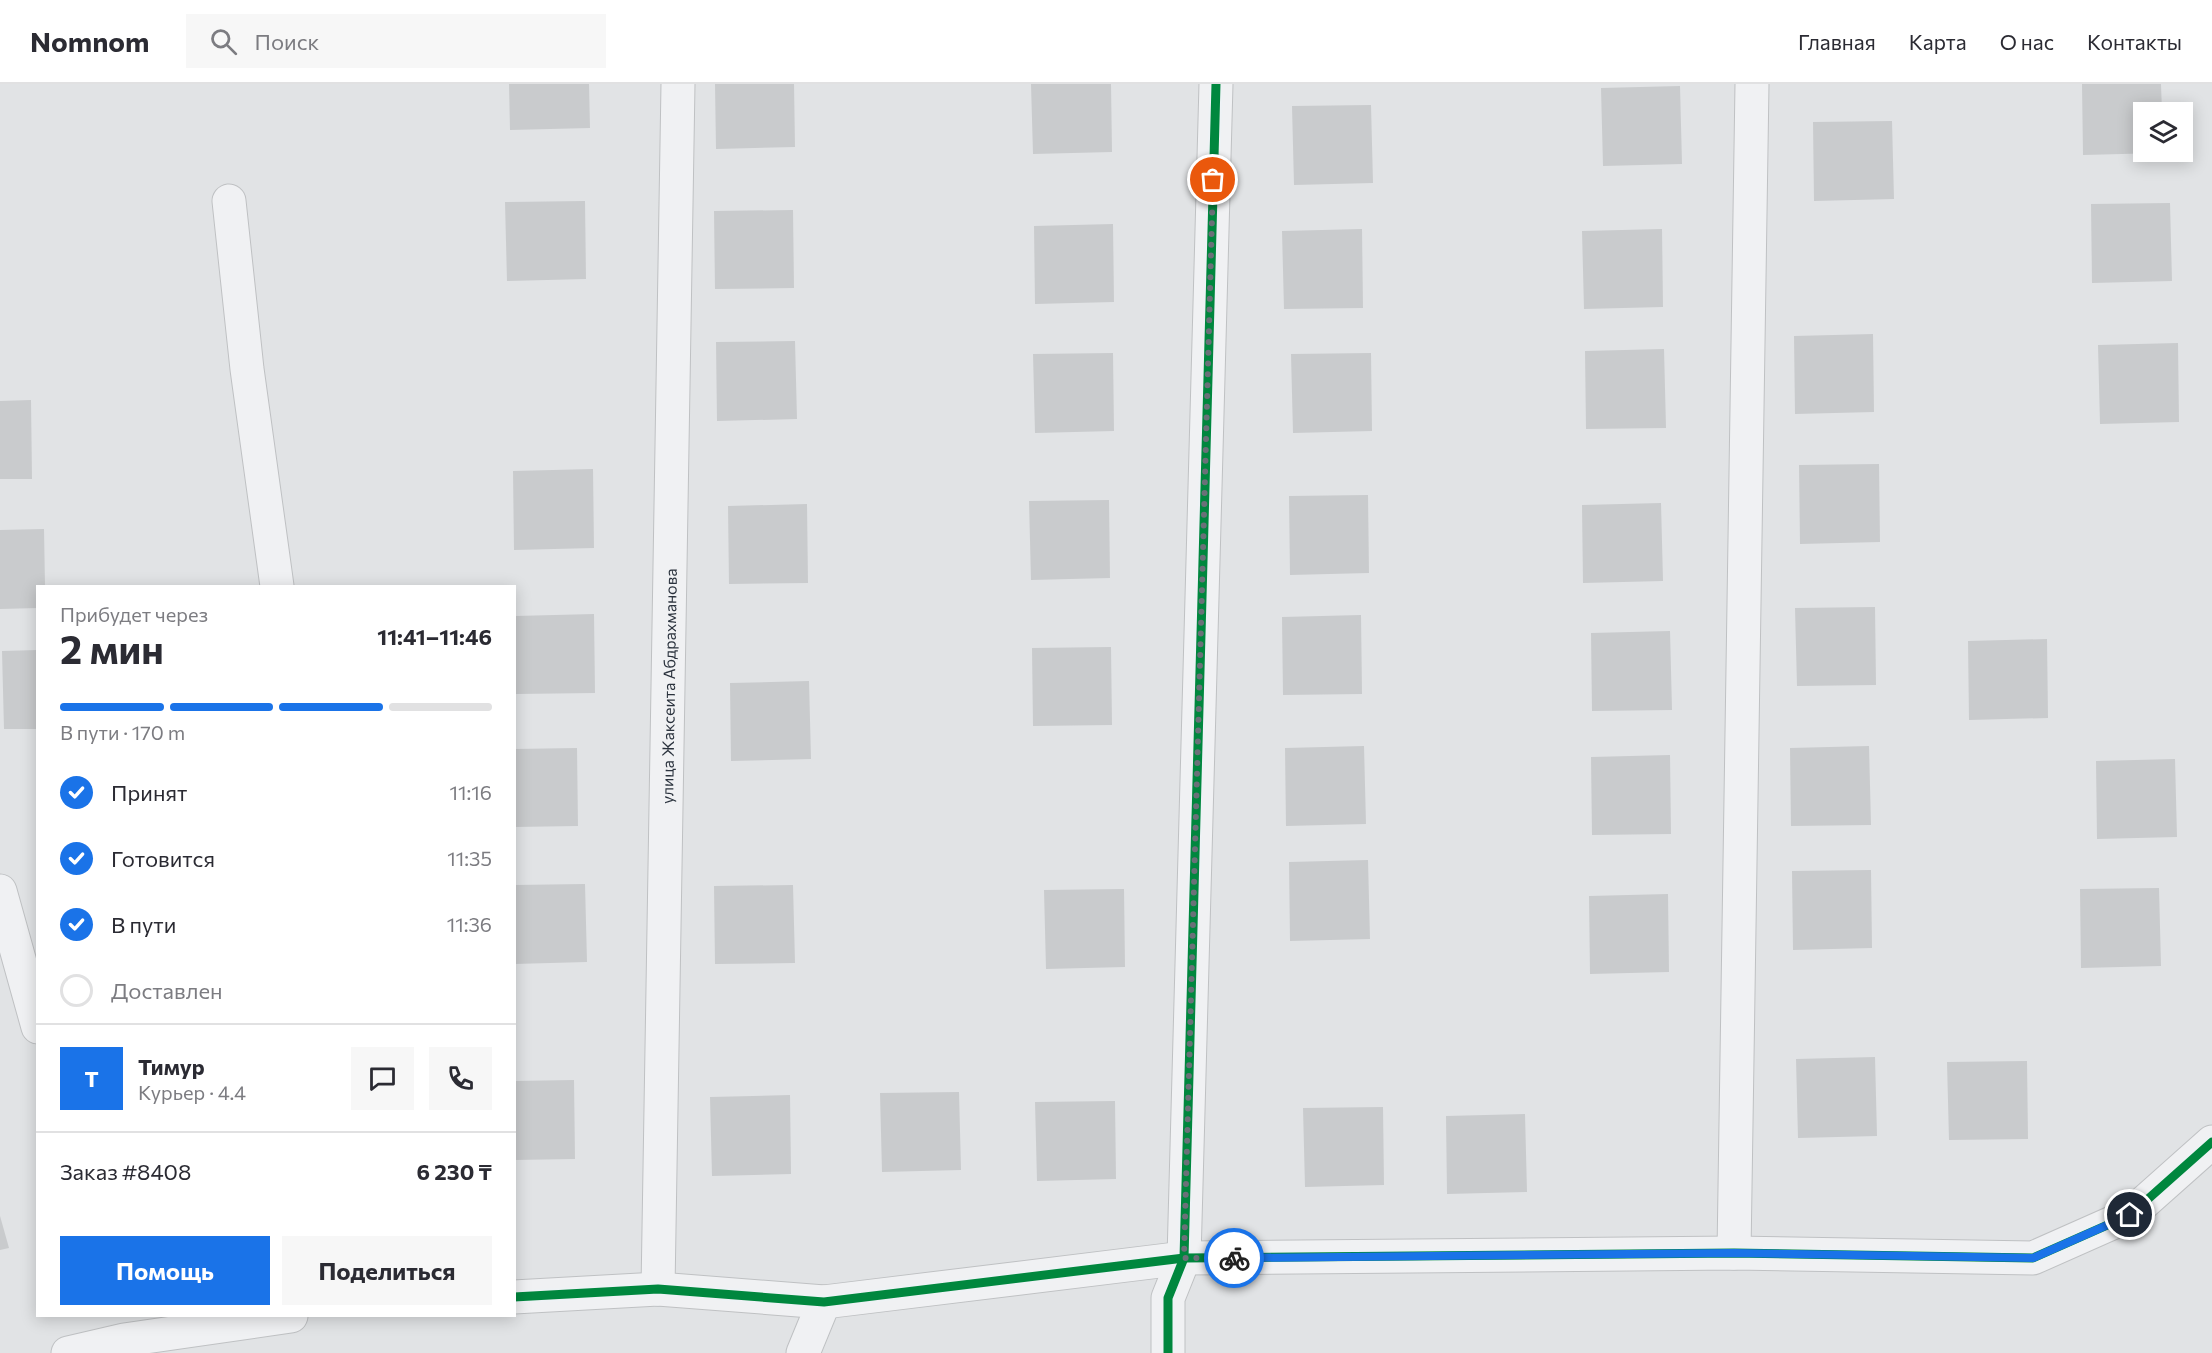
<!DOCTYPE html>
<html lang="ru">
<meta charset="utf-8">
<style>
:root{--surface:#fff;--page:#f7f7f7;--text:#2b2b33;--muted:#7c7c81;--line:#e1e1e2;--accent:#1a73e8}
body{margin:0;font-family:Commissioner,sans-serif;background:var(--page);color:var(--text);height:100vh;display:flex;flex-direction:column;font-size:22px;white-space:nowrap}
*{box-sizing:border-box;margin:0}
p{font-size:20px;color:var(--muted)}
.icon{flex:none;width:33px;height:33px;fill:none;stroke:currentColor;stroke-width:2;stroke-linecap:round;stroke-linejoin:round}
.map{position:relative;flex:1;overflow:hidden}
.drawer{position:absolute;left:36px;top:501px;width:480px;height:732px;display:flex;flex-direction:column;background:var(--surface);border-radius:0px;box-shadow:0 3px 15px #0003}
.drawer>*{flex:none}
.tools{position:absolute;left:2133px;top:18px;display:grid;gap:12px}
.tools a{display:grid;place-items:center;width:60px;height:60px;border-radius:0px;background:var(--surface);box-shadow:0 3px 15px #0003;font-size:30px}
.pin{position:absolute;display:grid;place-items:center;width:51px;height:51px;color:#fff;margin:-26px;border:3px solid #fff;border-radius:50%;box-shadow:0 2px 6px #0007}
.courier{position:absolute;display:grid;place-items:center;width:60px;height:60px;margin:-30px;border:4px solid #1a73e8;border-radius:50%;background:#fff;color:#222;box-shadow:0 2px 8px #0007}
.overview em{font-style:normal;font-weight:700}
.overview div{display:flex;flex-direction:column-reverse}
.overview{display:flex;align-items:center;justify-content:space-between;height:102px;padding:0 24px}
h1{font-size:39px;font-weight:700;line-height:45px}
.bar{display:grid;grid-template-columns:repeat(4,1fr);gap:9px 6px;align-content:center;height:72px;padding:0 24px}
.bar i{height:8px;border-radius:4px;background:var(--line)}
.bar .selected{background:var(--accent)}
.bar p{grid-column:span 4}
.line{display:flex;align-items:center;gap:15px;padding:0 24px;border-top:2px solid var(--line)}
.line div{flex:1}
.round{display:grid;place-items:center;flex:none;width:63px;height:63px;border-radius:0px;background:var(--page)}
ol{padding:0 24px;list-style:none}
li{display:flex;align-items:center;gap:18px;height:66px}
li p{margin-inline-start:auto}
li .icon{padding:6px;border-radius:50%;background:var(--accent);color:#fff;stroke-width:4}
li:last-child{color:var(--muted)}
li i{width:33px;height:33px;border:3px solid var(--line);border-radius:50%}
.cta{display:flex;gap:12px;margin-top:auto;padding:12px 24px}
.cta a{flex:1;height:69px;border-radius:0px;background:var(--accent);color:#fff;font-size:24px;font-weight:700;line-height:69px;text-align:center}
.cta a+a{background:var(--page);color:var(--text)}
header{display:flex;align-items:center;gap:36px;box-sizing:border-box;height:84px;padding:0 30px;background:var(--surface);border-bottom:2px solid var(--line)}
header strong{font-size:28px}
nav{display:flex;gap:33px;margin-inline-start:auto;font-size:21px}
.search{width:420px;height:54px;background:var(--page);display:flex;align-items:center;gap:15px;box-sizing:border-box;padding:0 21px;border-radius:0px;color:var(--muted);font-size:22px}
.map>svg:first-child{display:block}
</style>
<header>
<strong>Nomnom</strong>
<div class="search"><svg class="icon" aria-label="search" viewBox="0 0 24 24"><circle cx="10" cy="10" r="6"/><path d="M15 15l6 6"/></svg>Поиск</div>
<nav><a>Главная</a><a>Карта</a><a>О нас</a><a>Контакты</a></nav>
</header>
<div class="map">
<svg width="2212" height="1269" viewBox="0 0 2212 1269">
<rect width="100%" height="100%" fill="#e1e3e5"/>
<g fill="#c9cbcd">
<polygon points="509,0 589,0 590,44 510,46"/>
<polygon points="715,0 794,0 795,63 716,65"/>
<polygon points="1031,0 1111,0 1112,68 1033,70"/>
<polygon points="2082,0 2161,0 2162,28 2144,28 2144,68 2161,68 2161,69 2083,71"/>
<polygon points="1680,2 1682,80 1603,82 1601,4"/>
<polygon points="1371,21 1373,99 1294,101 1292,22"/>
<polygon points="1892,37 1894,115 1814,117 1813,38"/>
<polygon points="585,117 586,195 507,197 505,118"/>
<polygon points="2170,119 2172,197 2092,199 2091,120"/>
<polygon points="793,126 794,204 715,205 714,127"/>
<polygon points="1113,140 1114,218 1035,220 1034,142"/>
<polygon points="1362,145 1363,224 1284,225 1282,147"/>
<polygon points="1662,145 1663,223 1584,225 1582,147"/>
<polygon points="1873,250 1874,328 1795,330 1794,252"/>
<polygon points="795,257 797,335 717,337 716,258"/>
<polygon points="2178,259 2179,338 2100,340 2098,261"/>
<polygon points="1664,265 1666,344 1586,345 1585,267"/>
<polygon points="1113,269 1114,347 1035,349 1033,270"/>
<polygon points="1371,269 1372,347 1293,349 1291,270"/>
<polygon points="31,316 32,395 0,395 0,317"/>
<polygon points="1879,380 1880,458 1800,460 1799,381"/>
<polygon points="593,385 594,464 514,466 513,387"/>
<polygon points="1368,411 1369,489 1290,491 1289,412"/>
<polygon points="1109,416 1110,494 1031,496 1029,417"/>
<polygon points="1661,419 1663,497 1583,499 1582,421"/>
<polygon points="807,420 808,499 729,500 728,422"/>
<polygon points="44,445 45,502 38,502 38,524 0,525 0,446"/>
<polygon points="1875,523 1876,601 1797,602 1795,524"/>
<polygon points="594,530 595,609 516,610 515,532"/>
<polygon points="1361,531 1362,610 1283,611 1282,533"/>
<polygon points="1670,547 1672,626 1592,627 1591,549"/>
<polygon points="2047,555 2048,634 1969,636 1968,557"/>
<polygon points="1111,563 1112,641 1033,642 1032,564"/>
<polygon points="38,566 38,645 4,645 2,567"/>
<polygon points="809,597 811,675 731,677 730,599"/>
<polygon points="1364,662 1366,740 1286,742 1285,664"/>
<polygon points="1869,662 1871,741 1791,742 1790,664"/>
<polygon points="577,664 578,742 514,743 514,665"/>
<polygon points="1670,671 1671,750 1592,751 1591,673"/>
<polygon points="2175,675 2177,753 2097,755 2096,677"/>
<polygon points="1368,776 1370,855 1290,857 1289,778"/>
<polygon points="1871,786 1872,864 1793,866 1792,787"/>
<polygon points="585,800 587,878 514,880 514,801"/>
<polygon points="793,801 795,879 715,880 714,802"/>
<polygon points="2159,804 2161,882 2081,884 2080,805"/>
<polygon points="1124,805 1125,883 1046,885 1044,806"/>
<polygon points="1668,810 1669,888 1590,890 1589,812"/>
<polygon points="1875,973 1877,1052 1798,1054 1796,975"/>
<polygon points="2027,977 2028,1055 1949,1056 1947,978"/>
<polygon points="574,996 575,1075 514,1076 514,997"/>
<polygon points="959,1008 961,1086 882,1088 880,1009"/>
<polygon points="790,1011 791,1090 712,1092 710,1013"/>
<polygon points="1115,1017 1116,1095 1037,1097 1035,1018"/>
<polygon points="1383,1023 1384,1101 1305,1103 1303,1024"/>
<polygon points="1525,1030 1527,1108 1447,1110 1446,1032"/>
<polygon points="0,1132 9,1164 0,1166"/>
</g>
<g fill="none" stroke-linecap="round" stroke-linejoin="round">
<g stroke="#bfc1c3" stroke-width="35">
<g id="street">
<polyline points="229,117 247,285 277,502"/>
<polyline points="0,807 38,943"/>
<polyline points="1734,1169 1752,0"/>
<path id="s1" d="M658,1205L678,0"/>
<polyline points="514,1213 658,1205 824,1218 1184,1174 1734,1169 2033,1174 2130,1131 2212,1058"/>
<polyline points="68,1269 124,1256 291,1232"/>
<polyline points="803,1269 824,1218"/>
<polyline points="1168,1269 1168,1214 1184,1174 1216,0"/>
</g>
</g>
<use href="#street" stroke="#f0f1f3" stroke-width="33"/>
<g stroke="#eef2f5" stroke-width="13">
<g id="cycleway">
<polyline points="514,1213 658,1205 824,1218 1184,1174 1734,1169 2033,1174 2130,1131 2212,1058"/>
<polyline points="1168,1269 1168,1214 1184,1174 1216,0"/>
</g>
</g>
<use href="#cycleway" stroke="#00873e" stroke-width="9"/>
</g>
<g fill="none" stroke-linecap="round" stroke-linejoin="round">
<polyline stroke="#6a7078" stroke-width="6" stroke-dasharray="0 10.8" points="1213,96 1184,1174 1234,1174"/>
<polyline stroke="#1a73e8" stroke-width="8" points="1234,1174 1734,1169 2033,1174 2130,1131"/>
</g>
<g text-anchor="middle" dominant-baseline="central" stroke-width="5" stroke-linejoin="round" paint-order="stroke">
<g font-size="16" fill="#2a323d" stroke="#eef2f5">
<text stroke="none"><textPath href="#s1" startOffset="603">улица Жаксеита Абдрахманова</textPath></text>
</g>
</g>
</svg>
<div class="tools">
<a><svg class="icon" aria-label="layers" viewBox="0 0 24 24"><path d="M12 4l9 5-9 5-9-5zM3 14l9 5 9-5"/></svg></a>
</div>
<div class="pin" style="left:1213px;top:96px;background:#ea580c"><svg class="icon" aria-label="bag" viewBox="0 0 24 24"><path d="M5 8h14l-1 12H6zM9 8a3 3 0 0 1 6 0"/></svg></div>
<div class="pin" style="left:2130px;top:1131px;background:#1f2937"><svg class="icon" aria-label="home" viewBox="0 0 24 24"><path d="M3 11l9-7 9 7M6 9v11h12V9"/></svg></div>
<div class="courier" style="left:1234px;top:1174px"><svg class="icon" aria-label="bike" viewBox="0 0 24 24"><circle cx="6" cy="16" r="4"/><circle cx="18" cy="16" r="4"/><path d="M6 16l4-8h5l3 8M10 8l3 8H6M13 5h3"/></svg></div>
<section class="drawer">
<div class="overview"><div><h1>2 мин</h1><p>Прибудет через</p></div><em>11:41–11:46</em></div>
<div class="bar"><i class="selected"></i><i class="selected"></i><i class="selected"></i><i></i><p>В пути · 170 m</p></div>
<ol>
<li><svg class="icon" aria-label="check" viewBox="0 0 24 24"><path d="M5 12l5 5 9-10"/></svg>Принят<p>11:16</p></li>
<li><svg class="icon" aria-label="check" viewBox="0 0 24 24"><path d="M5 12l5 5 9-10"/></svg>Готовится<p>11:35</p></li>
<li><svg class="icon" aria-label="check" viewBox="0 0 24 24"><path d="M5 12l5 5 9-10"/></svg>В пути<p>11:36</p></li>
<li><i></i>Доставлен</li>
</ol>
<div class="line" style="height:108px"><b class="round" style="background:var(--accent);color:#fff">Т</b><div><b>Тимур</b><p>Курьер · 4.4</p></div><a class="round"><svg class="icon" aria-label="chat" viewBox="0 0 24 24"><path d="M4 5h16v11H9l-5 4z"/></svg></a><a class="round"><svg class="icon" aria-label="phone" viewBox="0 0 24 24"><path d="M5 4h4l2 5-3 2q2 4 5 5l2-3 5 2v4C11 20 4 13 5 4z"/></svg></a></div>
<div class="line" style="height:78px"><div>Заказ #8408</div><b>6 230 ₸</b></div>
<div class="cta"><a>Помощь</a><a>Поделиться</a></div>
</section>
</div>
